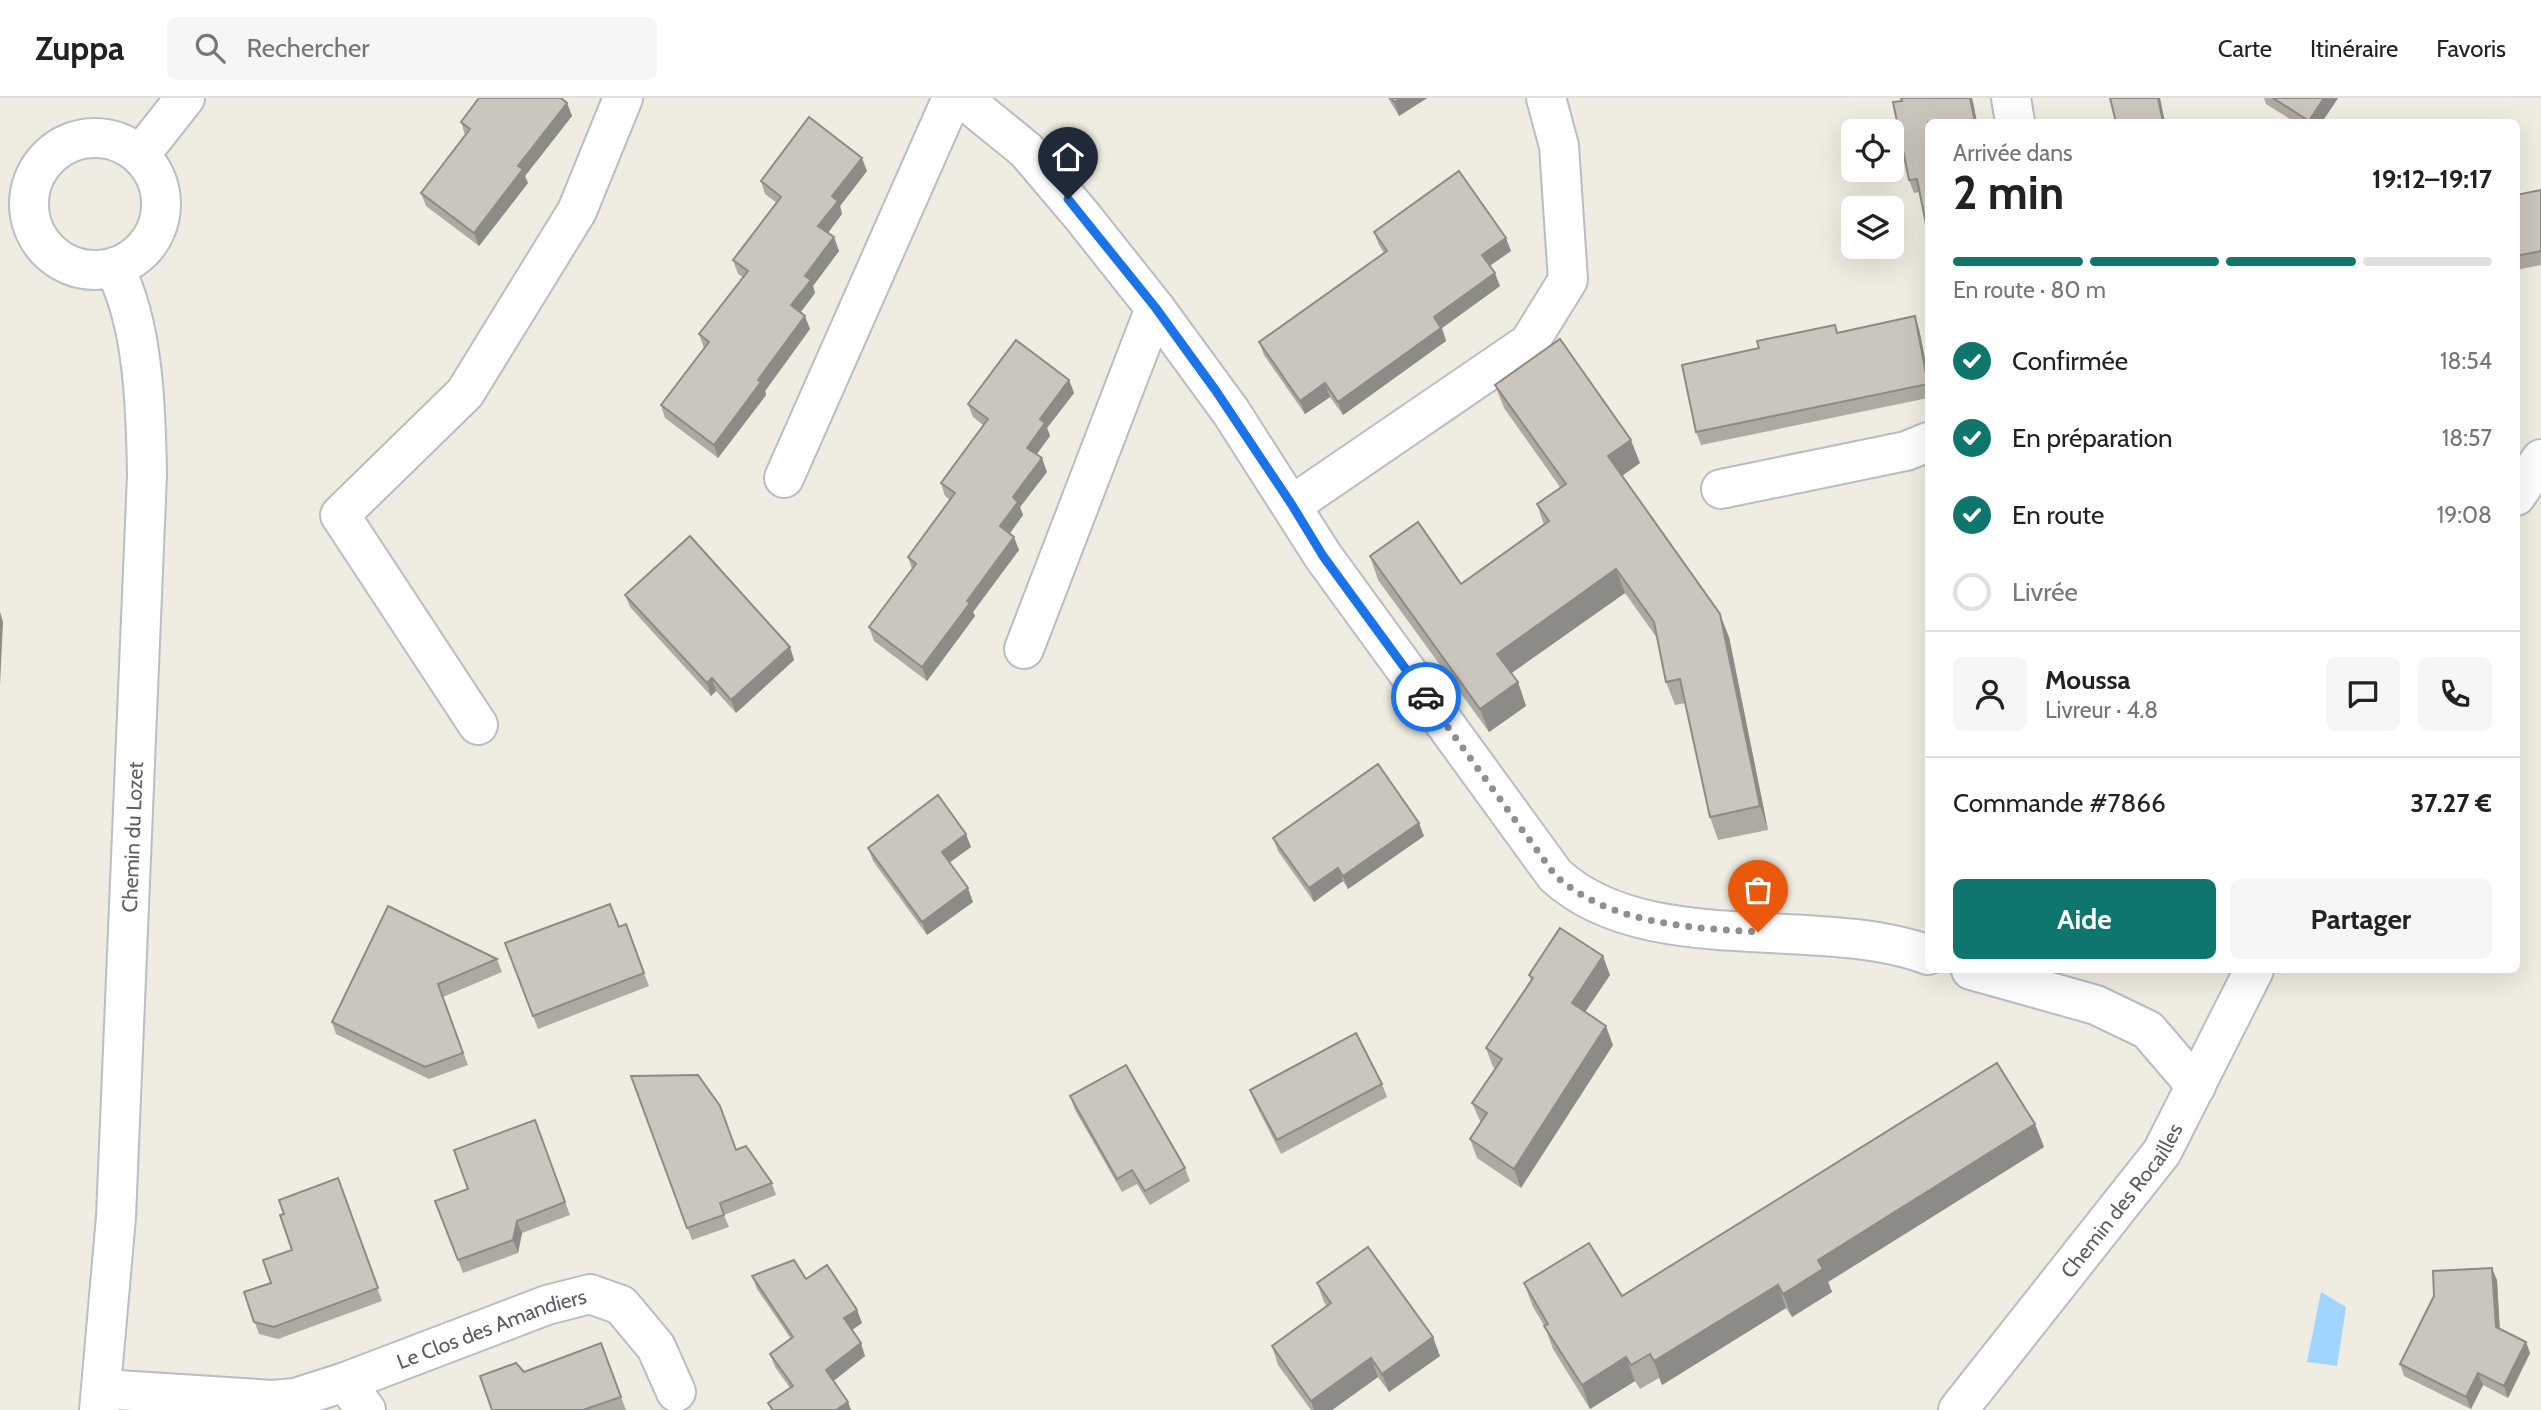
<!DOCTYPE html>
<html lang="fr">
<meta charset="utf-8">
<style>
:root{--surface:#fff;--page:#f6f6f6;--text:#222;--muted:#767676;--line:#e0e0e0;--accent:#0f766e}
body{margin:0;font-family:Cabin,sans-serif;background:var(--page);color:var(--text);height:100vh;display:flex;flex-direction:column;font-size:26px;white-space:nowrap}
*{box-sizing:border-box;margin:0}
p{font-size:23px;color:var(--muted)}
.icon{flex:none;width:38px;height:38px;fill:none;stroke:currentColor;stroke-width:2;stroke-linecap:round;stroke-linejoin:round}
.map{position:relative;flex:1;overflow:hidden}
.side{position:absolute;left:1925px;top:21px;width:595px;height:854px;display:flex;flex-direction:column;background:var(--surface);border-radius:10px;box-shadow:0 7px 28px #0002}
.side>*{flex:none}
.buttons{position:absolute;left:1841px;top:21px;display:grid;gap:14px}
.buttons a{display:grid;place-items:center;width:63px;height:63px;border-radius:10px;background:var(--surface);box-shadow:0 7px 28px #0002;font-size:35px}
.pin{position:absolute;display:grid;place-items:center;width:60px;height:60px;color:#fff;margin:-72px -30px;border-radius:50% 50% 50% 0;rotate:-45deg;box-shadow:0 0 7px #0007}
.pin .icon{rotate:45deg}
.courier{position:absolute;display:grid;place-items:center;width:70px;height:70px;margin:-35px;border:5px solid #1a73e8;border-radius:50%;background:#fff;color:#222;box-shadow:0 2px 9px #0007}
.overview em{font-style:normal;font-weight:700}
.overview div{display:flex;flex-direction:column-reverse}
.overview{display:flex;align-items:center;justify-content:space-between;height:119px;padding:0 28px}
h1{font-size:46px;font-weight:700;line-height:52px}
.bar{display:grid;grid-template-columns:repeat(4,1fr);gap:10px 7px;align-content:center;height:84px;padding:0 28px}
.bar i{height:9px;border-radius:5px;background:var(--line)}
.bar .on{background:var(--accent)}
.bar p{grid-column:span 4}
.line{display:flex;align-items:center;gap:18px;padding:0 28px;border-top:2px solid var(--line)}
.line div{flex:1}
.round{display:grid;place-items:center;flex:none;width:74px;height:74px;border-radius:10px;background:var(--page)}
ol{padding:0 28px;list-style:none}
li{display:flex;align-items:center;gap:21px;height:77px}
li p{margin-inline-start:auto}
li .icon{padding:7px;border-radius:50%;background:var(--accent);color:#fff;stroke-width:4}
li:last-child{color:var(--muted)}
li i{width:38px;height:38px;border:4px solid var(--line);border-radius:50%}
.cta{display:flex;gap:14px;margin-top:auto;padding:14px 28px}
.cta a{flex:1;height:80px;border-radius:10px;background:var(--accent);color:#fff;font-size:28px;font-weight:700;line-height:80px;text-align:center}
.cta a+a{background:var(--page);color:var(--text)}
header{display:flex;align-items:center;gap:42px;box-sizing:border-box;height:98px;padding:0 35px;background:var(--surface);border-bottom:2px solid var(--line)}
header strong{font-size:33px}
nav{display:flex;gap:38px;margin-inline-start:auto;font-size:24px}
.search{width:490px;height:63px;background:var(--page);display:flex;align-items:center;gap:18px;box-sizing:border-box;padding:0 24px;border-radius:10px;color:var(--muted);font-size:26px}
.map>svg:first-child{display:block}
</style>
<header>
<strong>Zuppa</strong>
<div class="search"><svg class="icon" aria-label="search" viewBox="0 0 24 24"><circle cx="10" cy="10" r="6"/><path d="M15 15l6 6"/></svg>Rechercher</div>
<nav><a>Carte</a><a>Itinéraire</a><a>Favoris</a></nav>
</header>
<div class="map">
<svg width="2541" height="1312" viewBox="0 0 2541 1312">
<rect width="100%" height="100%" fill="#efece1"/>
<polygon fill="#a1d5ff" points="2321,1194 2346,1209 2337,1268 2307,1264"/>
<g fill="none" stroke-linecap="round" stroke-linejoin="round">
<g stroke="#b9bcc2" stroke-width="42">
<g id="street">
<path d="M962,0L1026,52L1082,118L1155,210L1231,314L1323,458L1555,777C1645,861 1818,816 1928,857"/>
<polyline points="2011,0 2015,24"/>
<polyline points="140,57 185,0"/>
<polyline points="784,380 952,0"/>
<polyline points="1721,391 1906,353 1928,344"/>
<polyline points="2516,398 2541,361"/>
<polyline points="1292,407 1529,245 1568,182 1559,48 1546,0"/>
<polyline points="1024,551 1155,210"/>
<polyline points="478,627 340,417 465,295 577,113 623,0"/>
<polyline points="1971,872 2096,907 2148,932 2196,988"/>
<polyline points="345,1284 366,1312"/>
<path id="s1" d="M102,1291L273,1302L295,1300L345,1284L547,1207L590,1196L621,1207L656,1249L676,1294"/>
<path id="s2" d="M1958,1312L2162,1054L2254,872"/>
</g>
</g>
<g stroke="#babec5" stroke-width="42">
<g id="secondary">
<circle cx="95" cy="106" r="66"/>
<path id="s3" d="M99,1312L116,1119L147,377C146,315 144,225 114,170"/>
</g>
</g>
<use href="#street" stroke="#fff" stroke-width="38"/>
<use href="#secondary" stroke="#fff" stroke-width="38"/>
</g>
<g fill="#aeaaa3">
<polygon points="1388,0 1427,0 1399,18"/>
<polygon points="1901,0 1972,0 1977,24 1928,24 1920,94 1914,95 1909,82"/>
<polygon points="2264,0 2338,0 2322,24 2295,24 2266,6"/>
<polygon points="567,5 572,18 525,78 528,85 479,148 426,108 421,95 465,37 461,24"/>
<polygon points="867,73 840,108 842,116 828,135 839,153 813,188 815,195 801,214 810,231 765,293 766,297 718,360 665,320 661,307 704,250 699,236 743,179 738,176 733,162 777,105 765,96 761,83"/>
<polygon points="2541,92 2541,167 2516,172 2516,97"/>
<polygon points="1374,134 1511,153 1490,168 1500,188 1442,230 1446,243 1343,317 1330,299 1305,316 1264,257 1259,244 1384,155 1379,147"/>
<polygon points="1919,231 1928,276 1928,300 1701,347 1696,334 1838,234"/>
<polygon points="1069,282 1074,295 1047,330 1050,338 1036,356 1047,374 1020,409 1023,417 1009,436 1019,452 973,514 975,518 927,583 874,543 869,529 912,471 908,459 950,402 945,398 941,385 983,327 973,319 968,306"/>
<polygon points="1495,287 1640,365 1622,378 1729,539 1768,732 1718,742 1710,719 1685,605 1675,607 1666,584 1657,540 1625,495 1511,575 1518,584 1526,608 1489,634 1378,482 1370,458 1461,486 1544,427 1537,406 1560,389 1504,310"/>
<polygon points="625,497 790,549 794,562 736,615 716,593 711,598 630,509"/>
<polygon points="1424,738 1348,791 1343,783 1314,804 1278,753 1273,740"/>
<polygon points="971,749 949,765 973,804 927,837 873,763 868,750"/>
<polygon points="619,829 644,875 649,888 538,931 505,845"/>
<polygon points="497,861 502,874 443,899 468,967 429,981 336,936 332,924"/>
<polygon points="1529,877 1610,877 1585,914 1613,947 1521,1090 1477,1060 1470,1041 1481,1025 1472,1005 1495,971 1493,969 1486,950 1531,882"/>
<polygon points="631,978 736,1052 772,1085 776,1097 724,1117 729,1129 692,1142"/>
<polygon points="1382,986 1387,999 1281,1056 1255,1005 1250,992"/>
<polygon points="1070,998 1185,1070 1190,1083 1150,1107 1137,1086 1122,1094 1075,1012"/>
<polygon points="535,1022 570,1117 522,1135 518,1155 463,1175 435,1103 468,1091"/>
<polygon points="2035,1026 2044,1049 1828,1184 1832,1194 1792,1219 1786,1210 1662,1287 1659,1280 1640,1291 1635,1283 1590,1311 1553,1251 1545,1229 1533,1209 1524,1185 1622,1198"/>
<polygon points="338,1080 382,1203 278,1241 259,1236 244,1194 271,1185 292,1152 283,1116"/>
<polygon points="752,1178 806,1181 857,1212 862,1225 852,1232 865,1258 833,1283 851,1312 771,1312 768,1305 790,1290 775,1269 770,1256 791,1241 757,1191"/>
<polygon points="2497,1182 2500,1231 2526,1244 2530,1255 2508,1300 2483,1287 2471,1311 2404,1278 2400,1266"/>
<polygon points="1317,1185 1440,1258 1389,1294 1378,1279 1332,1312 1311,1312 1278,1267 1272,1248 1327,1208 1324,1204"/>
<polygon points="601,1245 626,1312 492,1312"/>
</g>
<g fill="#8d8b85">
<polygon points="1401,0 1427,0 1399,18 1394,4"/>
<polygon points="1970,0 1972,0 1977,24 1975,24"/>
<polygon points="2158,0 2160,0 2165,24 2163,24"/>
<polygon points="2324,0 2338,0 2322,24 2309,24 2309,23"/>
<polygon points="567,5 572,18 525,78 528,85 479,148 474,135 518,68"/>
<polygon points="862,60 867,73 840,108 842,116 823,141 818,128 832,98"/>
<polygon points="834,139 839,153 813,188 815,195 796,220 791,207 805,178"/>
<polygon points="1506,140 1511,153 1486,170 1482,157"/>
<polygon points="1495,175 1500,188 1442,230 1446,243 1343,317 1338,304 1434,219"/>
<polygon points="805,218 810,231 765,293 766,297 718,360 714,347 758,282"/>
<polygon points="1915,218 1919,231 1928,276 1928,286"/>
<polygon points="1069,282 1074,295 1047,330 1050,338 1032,363 1027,350 1040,321"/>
<polygon points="1325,285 1330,299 1305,316 1300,303"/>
<polygon points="1631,342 1640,365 1616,382 1608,358"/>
<polygon points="1042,360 1047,374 1020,409 1023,417 1005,442 1000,428 1013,399"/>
<polygon points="1014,439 1019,452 973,514 975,518 927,583 922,569 967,503"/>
<polygon points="1616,471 1625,495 1506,579 1497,556"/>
<polygon points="0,514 3,524 0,587"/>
<polygon points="1720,516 1729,539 1768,732 1760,708"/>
<polygon points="790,549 794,562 736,615 731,602"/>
<polygon points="712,580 716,593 711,598 707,585"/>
<polygon points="1518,584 1526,608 1489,634 1480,611"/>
<polygon points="1419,725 1424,738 1348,791 1343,778"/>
<polygon points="966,736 971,749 946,767 942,754"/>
<polygon points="1338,770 1343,783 1314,804 1309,790"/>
<polygon points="968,790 973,804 927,837 922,824"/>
<polygon points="1603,858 1610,877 1579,923 1572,905"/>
<polygon points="1606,928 1613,947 1521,1090 1514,1071"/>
<polygon points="2035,1026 2044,1049 1828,1184 1832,1194 1792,1219 1783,1196 1818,1162"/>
<polygon points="517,1123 522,1135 518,1155 513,1142"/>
<polygon points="2492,1170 2497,1182 2500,1240 2496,1229"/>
<polygon points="1778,1187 1786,1210 1662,1287 1654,1263"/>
<polygon points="857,1212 862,1225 849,1234 844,1220"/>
<polygon points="1433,1239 1440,1258 1389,1294 1382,1276"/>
<polygon points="2526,1244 2530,1255 2508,1300 2504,1288"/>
<polygon points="861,1245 865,1258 831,1285 826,1272"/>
<polygon points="1626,1259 1635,1283 1590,1311 1582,1287"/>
<polygon points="1371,1260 1378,1279 1332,1312 1314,1312 1311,1303"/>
<polygon points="2478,1275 2483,1287 2471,1311 2466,1299"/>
<polygon points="848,1304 851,1312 836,1312"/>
</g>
<g fill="#cac6be" stroke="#8d8b85" stroke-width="2">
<polygon points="479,0 561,0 567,5 518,68 523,71 474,135 421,95 470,31 461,24"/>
<polygon points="1391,0 1401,0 1394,4"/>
<polygon points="1901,0 1970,0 1975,24 1928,24 1928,136 1917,81 1909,82 1893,4 1902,3"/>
<polygon points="2110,0 2158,0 2163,24 2116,24"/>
<polygon points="2273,0 2324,0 2309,23"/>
<polygon points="809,19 862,60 832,98 838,103 818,128 834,139 805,178 811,182 791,207 805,218 758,282 761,284 714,347 661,307 709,244 699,236 748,173 733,162 781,99 761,83"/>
<polygon points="1459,73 1506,140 1482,157 1495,175 1434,219 1441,230 1338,304 1325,285 1300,303 1259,244 1387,153 1374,134"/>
<polygon points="2541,92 2541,153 2516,158 2516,97"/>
<polygon points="1915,218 1928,286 1696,334 1682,267 1759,250 1757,243 1835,227 1837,235"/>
<polygon points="1560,241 1631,342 1608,358 1720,516 1760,708 1710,719 1680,581 1666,584 1654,524 1616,471 1497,556 1518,584 1480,611 1370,458 1418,424 1461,486 1549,423 1537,406 1566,386 1495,287"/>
<polygon points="1016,242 1069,282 1040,321 1045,325 1027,350 1042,360 1013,399 1018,404 1000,428 1014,439 967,503 970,505 922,569 869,529 916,466 908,459 955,395 941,385 988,321 968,306"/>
<polygon points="690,438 790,549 731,602 712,580 707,585 625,497"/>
<polygon points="1378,666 1419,725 1343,778 1338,770 1309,790 1273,740"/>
<polygon points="938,697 966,736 942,754 968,790 922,824 868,750"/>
<polygon points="610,806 619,829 626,826 644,875 533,918 505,845"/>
<polygon points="388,808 497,861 438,886 463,955 425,969 332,924"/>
<polygon points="1560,830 1603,858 1572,905 1606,928 1514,1071 1470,1041 1487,1015 1472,1005 1502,961 1486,950 1533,880 1529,877"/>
<polygon points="1356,935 1382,986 1277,1042 1250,992"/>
<polygon points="1997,965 2035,1026 1818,1162 1823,1171 1783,1196 1778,1187 1654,1263 1650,1256 1631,1267 1626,1259 1582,1287 1544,1228 1548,1226 1524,1185 1589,1145 1622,1198"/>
<polygon points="1126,967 1185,1070 1145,1093 1132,1072 1117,1081 1070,998"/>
<polygon points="698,977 720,1008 736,1052 746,1048 772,1085 720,1105 724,1117 687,1130 631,978"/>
<polygon points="535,1022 565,1104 517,1123 513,1142 458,1162 435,1103 468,1091 454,1052"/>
<polygon points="338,1080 378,1190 274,1229 254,1224 244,1194 271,1185 263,1162 292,1152 280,1117 284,1116 279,1102"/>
<polygon points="1368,1149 1433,1239 1382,1276 1371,1260 1311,1303 1272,1248 1331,1205 1317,1185"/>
<polygon points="794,1162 806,1181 827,1167 857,1212 844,1220 861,1245 826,1272 848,1304 836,1312 773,1312 768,1305 793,1288 770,1256 793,1239 752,1178"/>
<polygon points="2492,1170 2496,1229 2526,1244 2504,1288 2478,1275 2466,1299 2400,1266 2434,1198 2433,1173"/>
<polygon points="601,1245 621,1299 583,1312 492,1312 480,1278 516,1265 524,1274"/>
</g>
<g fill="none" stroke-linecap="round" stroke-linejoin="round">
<path stroke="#8e9090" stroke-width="7" stroke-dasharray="0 12.6" d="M1426,599L1555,777C1608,826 1690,830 1758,834"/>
<polyline stroke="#1a73e8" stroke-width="9" points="1068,101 1155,209 1216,293 1292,407 1323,458 1426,599"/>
</g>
<g text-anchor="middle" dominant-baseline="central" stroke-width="6" stroke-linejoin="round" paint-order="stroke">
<g font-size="21" fill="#5a5e64" stroke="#fff">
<text stroke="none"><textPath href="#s3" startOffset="574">Chemin du Lozet</textPath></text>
<text stroke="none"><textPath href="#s2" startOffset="266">Chemin des Rocailles</textPath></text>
<text stroke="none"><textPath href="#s1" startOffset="402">Le Clos des Amandiers</textPath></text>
</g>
</g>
</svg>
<div class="buttons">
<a><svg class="icon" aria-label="locate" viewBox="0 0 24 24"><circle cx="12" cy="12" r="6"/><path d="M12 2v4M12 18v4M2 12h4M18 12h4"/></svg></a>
<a><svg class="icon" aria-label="layers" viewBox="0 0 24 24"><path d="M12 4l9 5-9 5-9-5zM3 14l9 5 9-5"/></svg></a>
</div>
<div class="pin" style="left:1758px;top:834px;background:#ea580c"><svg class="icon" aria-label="bag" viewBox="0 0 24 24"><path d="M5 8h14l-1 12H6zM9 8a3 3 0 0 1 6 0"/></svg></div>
<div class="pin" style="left:1068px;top:101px;background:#1f2937"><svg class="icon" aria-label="home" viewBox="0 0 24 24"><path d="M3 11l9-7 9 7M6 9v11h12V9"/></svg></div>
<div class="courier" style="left:1426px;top:599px"><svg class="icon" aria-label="car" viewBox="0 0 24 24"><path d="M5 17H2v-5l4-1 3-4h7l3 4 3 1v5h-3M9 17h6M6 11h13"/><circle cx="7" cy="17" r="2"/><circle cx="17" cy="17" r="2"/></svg></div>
<section class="side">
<div class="overview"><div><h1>2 min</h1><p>Arrivée dans</p></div><em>19:12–19:17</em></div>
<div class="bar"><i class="on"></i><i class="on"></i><i class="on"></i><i></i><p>En route · 80 m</p></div>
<ol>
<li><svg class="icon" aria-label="check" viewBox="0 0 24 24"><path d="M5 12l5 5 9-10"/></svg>Confirmée<p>18:54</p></li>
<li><svg class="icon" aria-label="check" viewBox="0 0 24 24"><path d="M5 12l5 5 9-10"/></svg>En préparation<p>18:57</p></li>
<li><svg class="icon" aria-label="check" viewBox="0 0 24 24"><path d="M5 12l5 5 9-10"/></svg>En route<p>19:08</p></li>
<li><i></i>Livrée</li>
</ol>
<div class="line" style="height:126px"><a class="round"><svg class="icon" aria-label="person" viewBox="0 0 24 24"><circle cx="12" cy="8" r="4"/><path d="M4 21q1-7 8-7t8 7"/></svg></a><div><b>Moussa</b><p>Livreur · 4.8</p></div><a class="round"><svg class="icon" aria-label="chat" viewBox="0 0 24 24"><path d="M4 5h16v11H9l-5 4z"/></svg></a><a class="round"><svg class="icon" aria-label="phone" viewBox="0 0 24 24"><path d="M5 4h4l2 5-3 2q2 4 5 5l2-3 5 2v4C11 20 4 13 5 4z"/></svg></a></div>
<div class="line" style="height:91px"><div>Commande #7866</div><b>37.27 €</b></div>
<div class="cta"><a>Aide</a><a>Partager</a></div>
</section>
</div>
